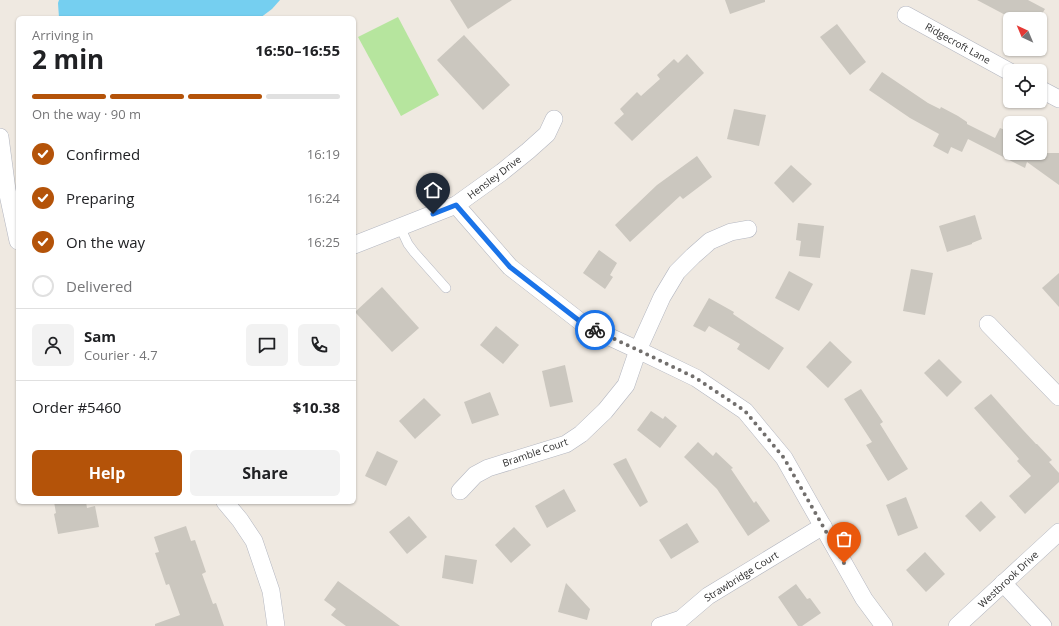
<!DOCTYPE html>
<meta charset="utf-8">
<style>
:root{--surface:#fff;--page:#f2f2f2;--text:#202124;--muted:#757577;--line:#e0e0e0;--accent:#b45309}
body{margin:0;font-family:"Open Sans",sans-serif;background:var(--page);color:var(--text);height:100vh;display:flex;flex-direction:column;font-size:15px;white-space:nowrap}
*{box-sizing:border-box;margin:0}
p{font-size:13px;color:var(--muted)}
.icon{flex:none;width:22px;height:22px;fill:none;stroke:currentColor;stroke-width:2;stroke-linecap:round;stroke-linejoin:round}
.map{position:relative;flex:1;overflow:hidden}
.sheet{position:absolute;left:16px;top:16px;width:340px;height:488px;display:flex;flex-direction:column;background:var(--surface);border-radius:6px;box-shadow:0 1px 3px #0004}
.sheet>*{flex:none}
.needle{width:26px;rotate:316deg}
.tools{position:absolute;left:1003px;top:12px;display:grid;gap:8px}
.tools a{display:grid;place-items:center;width:44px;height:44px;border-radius:6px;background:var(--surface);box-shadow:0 1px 3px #0004;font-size:20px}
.pin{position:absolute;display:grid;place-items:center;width:34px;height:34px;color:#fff;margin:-41px -17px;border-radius:50% 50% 50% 0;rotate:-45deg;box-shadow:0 0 4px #0007}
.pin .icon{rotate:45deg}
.courier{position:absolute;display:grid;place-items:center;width:40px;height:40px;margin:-20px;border:3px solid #1a73e8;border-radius:50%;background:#fff;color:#222;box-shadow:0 1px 5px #0007}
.head em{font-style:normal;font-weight:700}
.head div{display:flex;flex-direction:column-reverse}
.head{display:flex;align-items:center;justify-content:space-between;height:68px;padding:0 16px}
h1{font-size:26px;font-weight:700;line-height:30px}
.bar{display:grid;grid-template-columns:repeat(4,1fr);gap:6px 4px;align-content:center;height:48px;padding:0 16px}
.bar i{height:5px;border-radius:3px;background:var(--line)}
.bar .current{background:var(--accent)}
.bar p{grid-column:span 4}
.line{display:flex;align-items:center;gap:10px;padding:0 16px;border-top:1px solid var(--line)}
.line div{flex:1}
.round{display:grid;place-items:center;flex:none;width:42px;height:42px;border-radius:6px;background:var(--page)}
ol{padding:0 16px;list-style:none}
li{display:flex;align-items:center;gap:12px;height:44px}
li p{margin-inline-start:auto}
li .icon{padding:4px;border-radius:50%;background:var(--accent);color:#fff;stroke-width:4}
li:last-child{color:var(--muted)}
li i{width:22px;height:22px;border:2px solid var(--line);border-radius:50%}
.action{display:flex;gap:8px;margin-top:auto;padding:8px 16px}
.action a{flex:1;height:46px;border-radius:6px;background:var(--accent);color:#fff;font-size:16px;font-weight:700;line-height:46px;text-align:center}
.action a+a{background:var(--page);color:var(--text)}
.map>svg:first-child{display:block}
</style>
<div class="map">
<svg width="1059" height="626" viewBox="0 0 1059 626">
<rect width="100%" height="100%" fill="#efe9e1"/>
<polygon fill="#b6e59e" points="398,17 439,95 401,116 358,37"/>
<polygon fill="#75cff0" points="59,0 280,0 272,9 260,18 59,18 58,3"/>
<g fill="#cbc7bf">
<polygon points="450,0 512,0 468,29"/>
<polygon points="725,0 765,0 765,2 730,14"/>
<polygon points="977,0 1028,0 1045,9 1039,19 1013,19"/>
<polygon points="837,24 866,62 850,75 820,37"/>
<polygon points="464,35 510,85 483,110 437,60"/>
<polygon points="687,54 704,73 632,141 614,123 624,114 620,109 637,92 641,96 660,79 657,75 674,59 678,63"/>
<polygon points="882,72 928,103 940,109 941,107 958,116 967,122 967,124 995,138 1000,128 1010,132 1010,153 1059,153 1059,185 1027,162 1025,168 968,139 962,152 951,147 948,154 933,146 939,134 910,118 869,90"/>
<polygon points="734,109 766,115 759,146 727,139"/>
<polygon points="697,156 712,177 683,199 680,196 630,242 615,225 657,185"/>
<polygon points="791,165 812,184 793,203 774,183"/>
<polygon points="975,215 982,239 972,243 972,244 947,252 939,226"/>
<polygon points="798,223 824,226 820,258 799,256 801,241 796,240"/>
<polygon points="599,250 617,263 610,275 613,277 605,289 583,273"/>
<polygon points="911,269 933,273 925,315 903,311"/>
<polygon points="789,271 813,284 799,311 775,298"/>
<polygon points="1059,273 1059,307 1042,288"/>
<polygon points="382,287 419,328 392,352 355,312"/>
<polygon points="709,298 734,312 733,314 784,348 769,370 737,349 740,344 709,326 705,332 693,326"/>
<polygon points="496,326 519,345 503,364 480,345"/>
<polygon points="830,341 852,362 828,388 806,367"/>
<polygon points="939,359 962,382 947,397 924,373"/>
<polygon points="565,365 573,402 550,407 542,371"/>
<polygon points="861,389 883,422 880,424 908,469 888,481 866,445 872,442 844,399"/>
<polygon points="490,392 499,415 472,424 464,402"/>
<polygon points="991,394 1023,430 1036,444 1037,444 1052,460 1049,462 1059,473 1059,482 1025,514 1009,496 1031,476 1017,461 1019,459 974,408"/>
<polygon points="424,398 441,415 415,439 399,421"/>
<polygon points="651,411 663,419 665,416 677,426 660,448 637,430"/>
<polygon points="698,442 713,456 716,452 733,468 731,469 754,503 756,501 770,521 748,536 717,489 684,457"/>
<polygon points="377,451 398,461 386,486 365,476"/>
<polygon points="626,458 648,502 640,507 613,464"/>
<polygon points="564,489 576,511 547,528 535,506"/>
<polygon points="906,497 918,528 898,536 886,505"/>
<polygon points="981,501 996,517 980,532 965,516"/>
<polygon points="54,502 86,502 87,508 95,506 99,527 58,534 54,514 56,513"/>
<polygon points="409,516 427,537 407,554 389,532"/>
<polygon points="687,523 699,542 671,559 659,540"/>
<polygon points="186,526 191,541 195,540 206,572 202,574 213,604 216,603 224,626 155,626 155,624 180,615 169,584 166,585 155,553 159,552 154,537"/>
<polygon points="514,527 531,545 511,563 495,545"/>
<polygon points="925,552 945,574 926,592 906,570"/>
<polygon points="445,555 477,560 473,584 442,578"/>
<polygon points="338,581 381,612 400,626 346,626 331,615 336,609 324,600"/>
<polygon points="566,583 590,609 587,620 558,612"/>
<polygon points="796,584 807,599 810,598 821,613 802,626 798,626 778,597"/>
</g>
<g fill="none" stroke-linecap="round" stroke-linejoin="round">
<g stroke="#b4b7c1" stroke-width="10">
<polyline id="service" points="400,227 408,244 414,252 446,288"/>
</g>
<g stroke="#b4b7c1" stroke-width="18">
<g id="minor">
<polyline points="906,15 1010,72"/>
<polyline points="1040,89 1059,99"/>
<polyline points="0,137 7,190 18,241"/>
<polyline points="456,205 510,267 586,326 638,350 696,378 745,411 784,458 864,599 884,626"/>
<polyline points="354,245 456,205 502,172 528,151 547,134 554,119"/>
<polyline points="988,324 1059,397"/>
<polyline points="460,491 475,475 488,468 566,444 581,434 605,411 626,385 638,350 662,297 677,272 693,256 710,241 731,232 748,229"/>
<polyline points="225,502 240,520 254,541 271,591 276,626"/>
<polyline points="1003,583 1043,626"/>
<polyline points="660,626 681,619 708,596 823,526"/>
<polyline points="957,626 1059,532"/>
</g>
</g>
<use href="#service" stroke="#fff" stroke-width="9"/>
<use href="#minor" stroke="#fff" stroke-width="17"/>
</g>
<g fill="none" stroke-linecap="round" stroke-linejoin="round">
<polyline stroke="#726f6d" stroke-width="4" stroke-dasharray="0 7.2" points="595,330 638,350 696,378 745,411 784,458 844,563"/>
<polyline stroke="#1a73e8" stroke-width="5" points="433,214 456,205 510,267 586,326 595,330"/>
</g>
<g text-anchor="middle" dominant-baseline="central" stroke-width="3" stroke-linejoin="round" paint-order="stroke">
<g font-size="10" fill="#2e2e2e" stroke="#fff">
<text transform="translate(958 43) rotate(29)">Ridgecroft Lane</text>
<text transform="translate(494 177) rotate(-37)">Hensley Drive</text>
<text transform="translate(535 452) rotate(-19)">Bramble Court</text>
<text transform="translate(741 576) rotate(-32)">Strawbridge Court</text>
<text transform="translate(1008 579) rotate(-43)">Westbrook Drive</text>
</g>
</g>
</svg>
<div class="tools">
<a><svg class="needle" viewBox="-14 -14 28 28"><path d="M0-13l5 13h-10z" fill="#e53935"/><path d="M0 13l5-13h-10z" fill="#757577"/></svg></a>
<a><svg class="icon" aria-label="locate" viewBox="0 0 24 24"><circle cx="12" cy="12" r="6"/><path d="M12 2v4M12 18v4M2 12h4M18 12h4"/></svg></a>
<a><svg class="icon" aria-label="layers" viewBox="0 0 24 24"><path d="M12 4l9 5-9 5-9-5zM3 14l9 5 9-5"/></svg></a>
</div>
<div class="pin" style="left:844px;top:563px;background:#ea580c"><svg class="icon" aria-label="bag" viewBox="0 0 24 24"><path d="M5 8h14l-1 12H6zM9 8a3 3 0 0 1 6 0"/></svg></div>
<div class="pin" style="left:433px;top:214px;background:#1f2937"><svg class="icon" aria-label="home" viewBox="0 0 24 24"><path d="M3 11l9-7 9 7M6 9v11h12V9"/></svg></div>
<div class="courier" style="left:595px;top:330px"><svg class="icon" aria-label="bike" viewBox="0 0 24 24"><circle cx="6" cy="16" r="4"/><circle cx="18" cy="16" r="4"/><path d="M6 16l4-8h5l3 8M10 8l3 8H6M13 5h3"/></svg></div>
<section class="sheet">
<div class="head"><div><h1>2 min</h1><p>Arriving in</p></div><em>16:50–16:55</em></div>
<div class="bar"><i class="current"></i><i class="current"></i><i class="current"></i><i></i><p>On the way · 90 m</p></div>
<ol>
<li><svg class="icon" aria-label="check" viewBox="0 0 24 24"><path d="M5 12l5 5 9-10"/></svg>Confirmed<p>16:19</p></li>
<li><svg class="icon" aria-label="check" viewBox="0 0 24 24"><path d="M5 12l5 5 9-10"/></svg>Preparing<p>16:24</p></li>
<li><svg class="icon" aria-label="check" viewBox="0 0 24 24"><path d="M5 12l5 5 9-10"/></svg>On the way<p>16:25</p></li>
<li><i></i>Delivered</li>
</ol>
<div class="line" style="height:72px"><a class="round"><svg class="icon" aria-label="person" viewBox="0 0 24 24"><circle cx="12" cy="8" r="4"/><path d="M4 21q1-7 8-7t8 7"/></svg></a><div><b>Sam</b><p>Courier · 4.7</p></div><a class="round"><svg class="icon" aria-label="chat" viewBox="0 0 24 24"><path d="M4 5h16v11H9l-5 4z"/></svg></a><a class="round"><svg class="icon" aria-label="phone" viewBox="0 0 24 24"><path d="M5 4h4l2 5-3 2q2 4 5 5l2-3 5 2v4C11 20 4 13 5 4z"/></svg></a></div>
<div class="line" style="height:52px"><div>Order #5460</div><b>$10.38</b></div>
<div class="action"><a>Help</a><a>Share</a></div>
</section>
</div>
